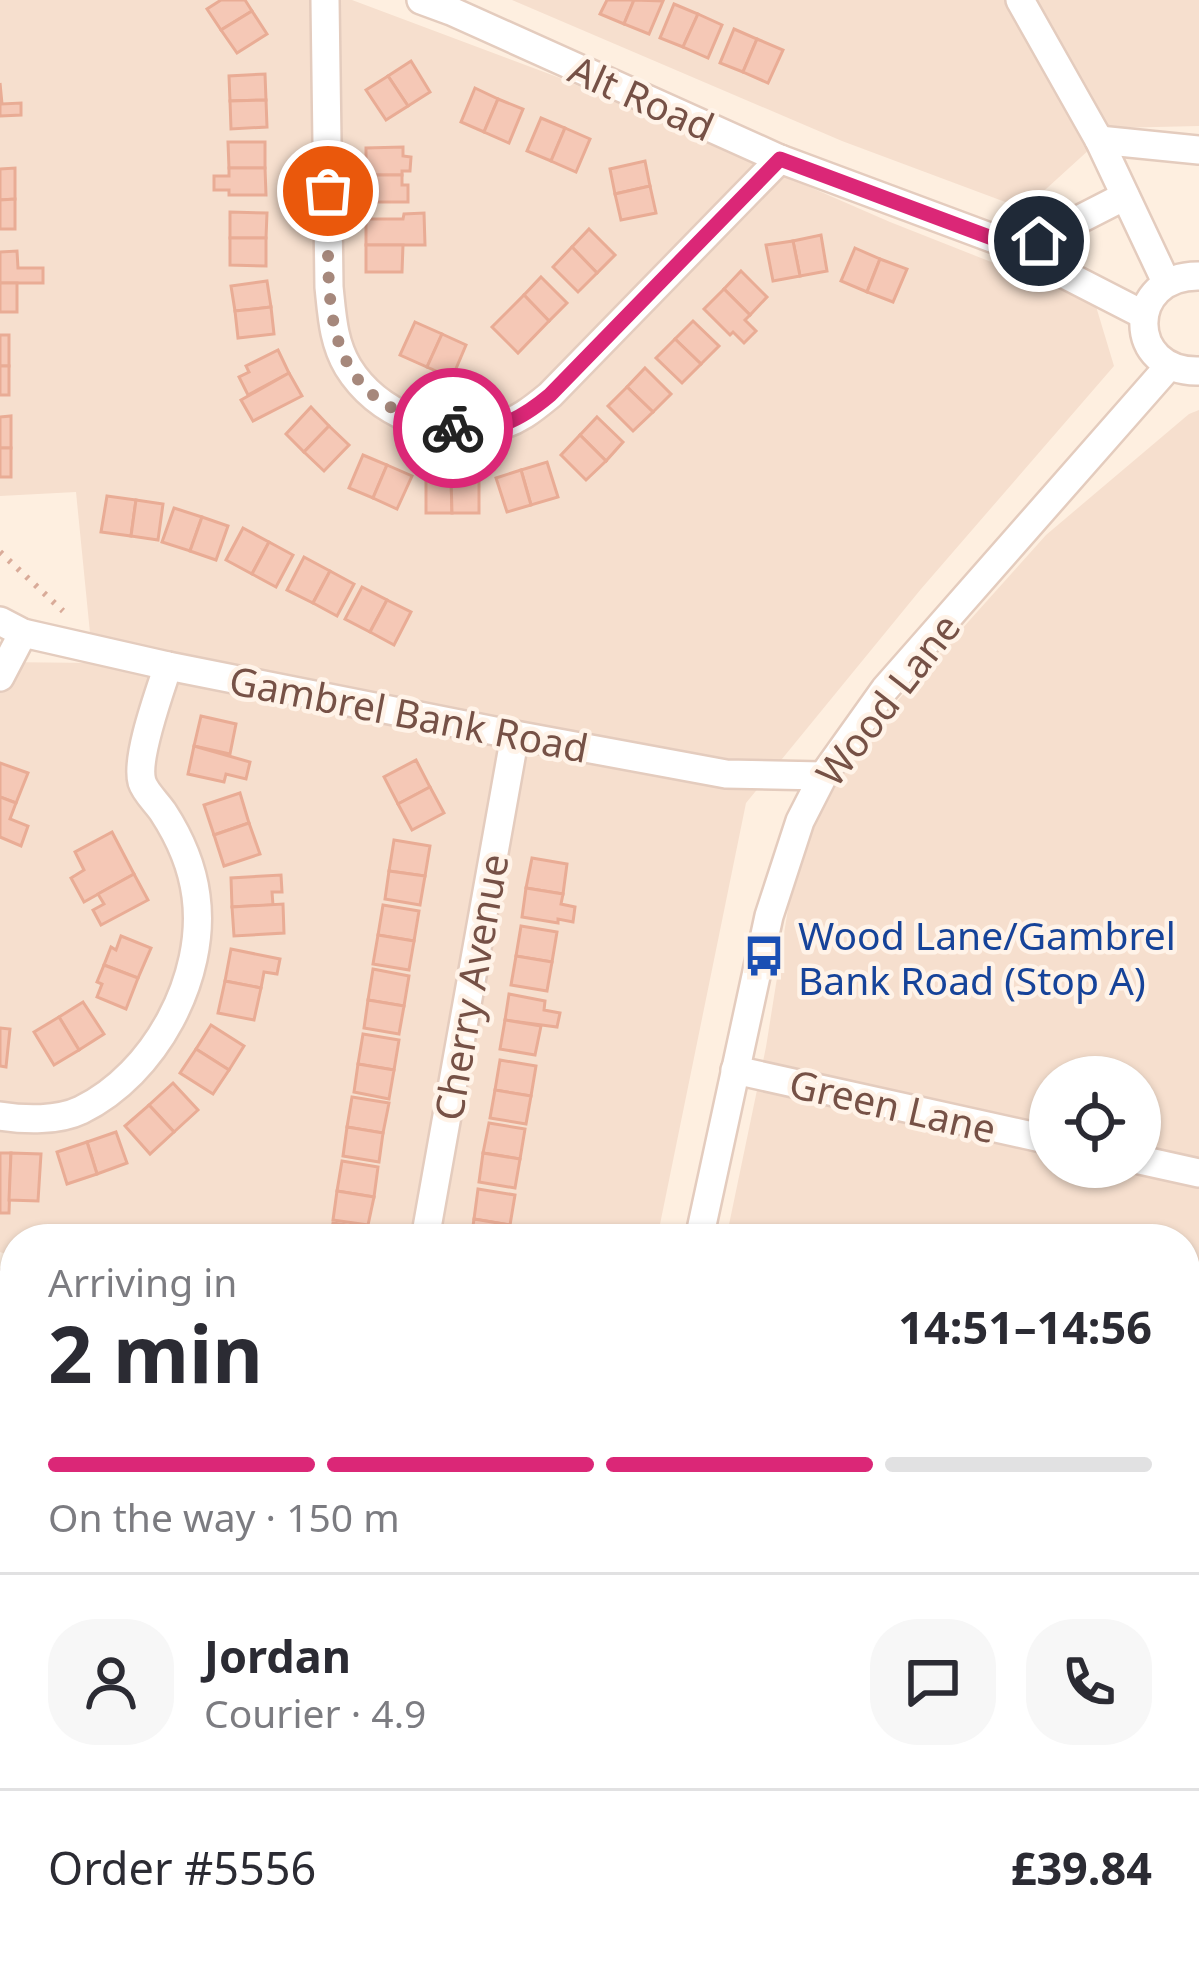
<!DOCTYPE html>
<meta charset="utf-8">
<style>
:root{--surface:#fff;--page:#f7f7f7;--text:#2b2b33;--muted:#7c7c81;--line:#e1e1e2;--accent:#db2777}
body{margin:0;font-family:"Noto Sans",sans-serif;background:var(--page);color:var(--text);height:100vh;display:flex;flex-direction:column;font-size:45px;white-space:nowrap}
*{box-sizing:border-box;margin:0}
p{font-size:39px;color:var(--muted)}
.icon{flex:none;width:66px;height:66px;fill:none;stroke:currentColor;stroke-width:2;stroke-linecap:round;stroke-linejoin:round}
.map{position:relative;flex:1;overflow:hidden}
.side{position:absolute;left:0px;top:1224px;width:1200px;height:747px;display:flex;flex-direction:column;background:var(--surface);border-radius:48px 48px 0 0;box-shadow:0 3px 9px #0004}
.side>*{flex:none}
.controls{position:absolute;left:1029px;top:1056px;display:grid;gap:24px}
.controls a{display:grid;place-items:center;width:132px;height:132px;border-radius:50%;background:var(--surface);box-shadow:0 3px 9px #0004;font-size:60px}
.pin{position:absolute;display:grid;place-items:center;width:102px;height:102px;color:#fff;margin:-51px;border:6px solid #fff;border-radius:50%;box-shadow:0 3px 12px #0007}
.courier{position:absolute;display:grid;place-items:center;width:120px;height:120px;margin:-60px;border:9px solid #db2777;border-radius:50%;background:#fff;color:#222;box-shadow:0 3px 15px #0007}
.summary em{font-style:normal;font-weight:700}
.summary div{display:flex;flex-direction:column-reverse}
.summary{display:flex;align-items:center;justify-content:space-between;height:204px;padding:0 48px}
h1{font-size:78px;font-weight:700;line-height:90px}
.bar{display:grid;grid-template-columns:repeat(4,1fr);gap:18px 12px;align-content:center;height:144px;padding:0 48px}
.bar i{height:15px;border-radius:9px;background:var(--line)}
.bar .current{background:var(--accent)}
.bar p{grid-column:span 4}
.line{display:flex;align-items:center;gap:30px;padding:0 48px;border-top:3px solid var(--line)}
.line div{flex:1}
.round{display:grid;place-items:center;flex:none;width:126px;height:126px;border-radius:48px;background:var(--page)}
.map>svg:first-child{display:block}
</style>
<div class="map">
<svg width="1199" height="1970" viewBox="0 0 1199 1970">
<rect width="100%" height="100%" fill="#feefe0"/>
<g fill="#f6dfce" fill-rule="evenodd">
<polygon points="0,0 352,0 560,78 890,222 1095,303 1114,366 921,589 746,803 657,1239 15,1239 15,1257 0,1252 0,662 93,663 76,492 0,496"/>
<polygon points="512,0 1199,0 1199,126 1113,128 1024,209 842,141"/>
<path d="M1199,410V1410L1185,1406V1239H726L766,1047L798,846L866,736L1046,535L1189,414ZM1050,1077H1140V1167H1050Z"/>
<polygon points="0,1292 15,1297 15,1412 0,1408"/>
<polygon points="0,1456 15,1460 15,1635 0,1636"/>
<polygon points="1185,1565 1199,1565 1199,1970 846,1970 840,1956 1185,1956"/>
<polygon points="15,1706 15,1956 222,1956 232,1970 0,1970 0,1715"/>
<polygon points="281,1956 537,1956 544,1970 292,1970"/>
<polygon points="593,1956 802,1956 808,1970 601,1970"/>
</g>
<g fill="#d6ecbe">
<polygon points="1185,1406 1199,1410 1199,1478 1185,1477"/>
<polygon points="1185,1498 1199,1499 1199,1565 1185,1565"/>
</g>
<g fill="#f5c8b6" stroke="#e9ac95" stroke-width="3">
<polygon points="221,0 245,0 252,11 221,30 207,9"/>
<polygon points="607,0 634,0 624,24 600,14"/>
<polygon points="634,0 663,1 649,34 624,24"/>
<polygon points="674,4 698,14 683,47 660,38"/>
<polygon points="252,11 267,34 237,53 221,30"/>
<polygon points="698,14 722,25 708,58 683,47"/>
<polygon points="734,29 757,39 743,72 720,63"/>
<polygon points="757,39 783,50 768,83 743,72"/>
<polygon points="411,61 430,92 408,106 388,76"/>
<polygon points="265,74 266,100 230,101 229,76"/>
<polygon points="388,76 408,106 386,120 366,90"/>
<polygon points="0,83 2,104 21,103 21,115 0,116"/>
<polygon points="475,88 498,99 484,132 461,122"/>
<polygon points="498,99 523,109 509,143 484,132"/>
<polygon points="266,100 267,127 231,129 230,101"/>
<polygon points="541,118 565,128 551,161 527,151"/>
<polygon points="565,128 590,139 576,172 551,161"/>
<polygon points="228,142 265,142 265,168 229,168"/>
<polygon points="403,147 403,156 411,157 410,171 402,171 402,175 366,175 366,148"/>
<polygon points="645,161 650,186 615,194 610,169"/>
<polygon points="15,168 15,199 0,200 0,169"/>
<polygon points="229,168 265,168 266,195 229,195 229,190 214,190 214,176 229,176"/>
<polygon points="366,175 402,175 402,185 408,185 408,202 366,202"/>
<polygon points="650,186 656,213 621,220 615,194"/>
<polygon points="15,199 15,229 0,229 0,200"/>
<polygon points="230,212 267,213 266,238 230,238"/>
<polygon points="424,213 425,245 366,245 366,219 403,219 404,214"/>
<polygon points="589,229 615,255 597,273 572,247"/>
<polygon points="821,235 827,271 800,276 793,241"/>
<polygon points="230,238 266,238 266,266 230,265"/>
<polygon points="793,241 800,276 773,281 766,245"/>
<polygon points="366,245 403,245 402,272 366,272"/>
<polygon points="572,247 597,273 578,292 553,267"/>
<polygon points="855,248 880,259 867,292 841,281"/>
<polygon points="17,251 18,268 43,268 43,283 0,283 0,252"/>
<polygon points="880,259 907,269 893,302 867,292"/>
<polygon points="741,271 767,297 750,315 724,289"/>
<polygon points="541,277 567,303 549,321 524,295"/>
<polygon points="267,281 271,307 235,311 231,286"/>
<rect x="0" y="283" width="17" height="29"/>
<polygon points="724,289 750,315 745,320 756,331 744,343 733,332 730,335 704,309"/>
<polygon points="524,295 549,321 518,353 492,327"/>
<polygon points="271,307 274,334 238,338 235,311"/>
<polygon points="693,321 719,346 701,364 675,339"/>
<polygon points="415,322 442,334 427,367 400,355"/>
<polygon points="442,334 466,345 452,378 427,367"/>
<rect x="0" y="335" width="9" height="31"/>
<polygon points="675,339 701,364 682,383 656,358"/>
<polygon points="278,350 289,373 248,395 239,377 249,372 246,366"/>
<rect x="0" y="366" width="9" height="29"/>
<polygon points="645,368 671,394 653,412 627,387"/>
<polygon points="289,373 302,396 253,421 241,400"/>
<polygon points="627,387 653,412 633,431 608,406"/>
<polygon points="311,407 329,426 304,452 286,434"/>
<polygon points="11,416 11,448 0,448 0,417"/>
<polygon points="597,417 623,442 606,461 580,435"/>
<polygon points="329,426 349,445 324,471 304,452"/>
<polygon points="580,435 606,461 586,480 561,455"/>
<rect x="0" y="448" width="11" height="29"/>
<polygon points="363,455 387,465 373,498 349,488"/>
<polygon points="547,462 558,497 531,505 521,470"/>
<polygon points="387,465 412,476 397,509 373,498"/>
<polygon points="521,470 531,505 507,512 496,478"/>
<polygon points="426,476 451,477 452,513 426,513"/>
<polygon points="451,477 479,477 479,513 452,513"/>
<polygon points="107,496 136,500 131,536 101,532"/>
<polygon points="136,500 163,504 158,540 131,536"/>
<polygon points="174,508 202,517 190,551 162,542"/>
<polygon points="202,517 228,526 216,560 190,551"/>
<polygon points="243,528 269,542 252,574 226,560"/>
<polygon points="269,542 293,555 276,587 252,574"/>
<polygon points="304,557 330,571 313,603 287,590"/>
<polygon points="330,571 354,584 337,616 313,603"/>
<polygon points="362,587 387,600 370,632 345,619"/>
<polygon points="387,600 411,612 394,645 370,632"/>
<polygon points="201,716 236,724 230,754 194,746"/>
<polygon points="194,746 250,762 246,779 226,774 224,782 188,774"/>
<polygon points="416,760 430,787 398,804 384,777"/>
<polygon points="0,763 28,773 16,803 0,797"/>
<polygon points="430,787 444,813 412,830 398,804"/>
<polygon points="240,793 249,823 214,835 204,805"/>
<polygon points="0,797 16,803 10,819 28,826 21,846 0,837"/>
<polygon points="249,823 260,854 224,866 214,835"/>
<polygon points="112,832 134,874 84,902 71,878 84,870 75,852"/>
<polygon points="394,840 430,846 425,876 389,871"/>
<polygon points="532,858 567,864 563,894 526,888"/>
<polygon points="389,871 425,876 420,905 385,899"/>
<polygon points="134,874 148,900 101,925 93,910 104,904 98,894"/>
<polygon points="281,875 282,892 272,892 273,905 232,907 231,878"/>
<polygon points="526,888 563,894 561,904 575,907 573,922 558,919 558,923 522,917"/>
<polygon points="283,904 284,933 234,936 232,907"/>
<polygon points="383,905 419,911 414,941 378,935"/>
<polygon points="521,926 557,932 552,962 516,956"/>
<polygon points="378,935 414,941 409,970 373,964"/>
<polygon points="121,936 151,948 138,978 104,965 111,947 116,950"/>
<polygon points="231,949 280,959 277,974 264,972 261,988 225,981"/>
<polygon points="516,956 552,962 547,991 511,985"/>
<polygon points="104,965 138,978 126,1009 97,997 102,984 97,982"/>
<polygon points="373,969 409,976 404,1006 368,1000"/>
<polygon points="225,981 261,988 254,1020 218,1013"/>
<polygon points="509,994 545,1001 544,1010 560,1013 557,1027 505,1020"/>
<polygon points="368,1000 404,1006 399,1034 364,1028"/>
<polygon points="83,1002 104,1034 79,1050 59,1017"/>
<polygon points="59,1017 79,1050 54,1065 34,1032"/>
<polygon points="505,1020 541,1026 535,1055 500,1049"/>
<polygon points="211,1025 244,1046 229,1070 196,1049"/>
<polygon points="0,1028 10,1029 6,1067 0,1066"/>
<polygon points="363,1034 399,1040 394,1070 358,1064"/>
<polygon points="196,1049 229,1070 213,1094 180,1073"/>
<polygon points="500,1060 536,1066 531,1096 495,1090"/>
<polygon points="358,1064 394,1070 389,1099 354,1092"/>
<polygon points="173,1083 198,1110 174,1132 149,1105"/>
<polygon points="495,1090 531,1096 526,1124 490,1118"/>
<polygon points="352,1097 389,1103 383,1133 347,1127"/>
<polygon points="149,1105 174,1132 150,1154 125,1126"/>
<polygon points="489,1123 525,1129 520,1159 483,1153"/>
<polygon points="347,1127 383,1133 379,1162 343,1156"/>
<polygon points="116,1132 127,1163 97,1174 87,1142"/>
<polygon points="87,1142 97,1174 67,1184 57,1152"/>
<polygon points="0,1153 11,1153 9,1213 0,1213"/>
<polygon points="11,1153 41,1154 38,1201 9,1200"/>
<polygon points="483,1153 520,1159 515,1188 479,1182"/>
<polygon points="342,1161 378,1167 374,1197 337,1191"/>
<polygon points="478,1189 515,1195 510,1225 474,1219"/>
<polygon points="337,1191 374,1197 368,1225 333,1220"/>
<polygon points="474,1219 510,1225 507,1239 471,1239"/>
<polygon points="333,1223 369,1228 367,1239 330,1239"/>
<polygon points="5,1357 15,1360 15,1397 0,1393 0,1376"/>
<polygon points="153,1956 196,1956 197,1957 178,1970 163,1970"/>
<polygon points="724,1956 764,1956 765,1957 740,1970 731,1970"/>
<polygon points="888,1956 948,1956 952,1965 941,1970 895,1970"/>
<polygon points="1041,1956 1093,1956 1096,1970 1045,1970"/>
</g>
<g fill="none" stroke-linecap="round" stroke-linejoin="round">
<g stroke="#e4ccbe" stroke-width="32">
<g id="minor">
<path d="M325,0L329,287C332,315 333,342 348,367C377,414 441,440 495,427C517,422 533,409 550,395L780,159"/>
<polyline points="421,0 451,11 780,159 1000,241 1144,315"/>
<polyline points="1020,0 1099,140 1166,282"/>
<polyline points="1099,140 1199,150"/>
<polyline points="1004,241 1039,240 1125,196"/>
<path d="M1199,276C1125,275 1126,373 1199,371"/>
<polyline points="0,621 23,633 168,666 515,735 726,774 823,776"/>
<polyline points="0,677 23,633"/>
<polyline points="735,1070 1050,1140"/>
<path d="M0,1116C25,1120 58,1121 81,1110C155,1074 207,977 196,896C192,865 180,838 163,812C157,803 145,792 142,782C135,758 160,691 168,666"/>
<polyline points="1140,1160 1199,1173"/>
<polyline points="425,1239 515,735"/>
<polyline points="699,1239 769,916 800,821 823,776 885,689 1169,366"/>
<polyline points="0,1426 15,1430"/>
<polyline points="0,1689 15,1668"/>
<polyline points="255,1956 266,1970"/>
<polyline points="577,1956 585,1970"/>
<polyline points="823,1956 829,1970"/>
<polyline points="1147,1956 1151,1970"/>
</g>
</g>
<g stroke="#d9ab99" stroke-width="6" stroke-dasharray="3 9" stroke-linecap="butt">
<polyline points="0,552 63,611"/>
<polyline points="0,1271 15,1275"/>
<polyline points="1185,1489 1199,1490"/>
<polyline points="1185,1843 1199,1836"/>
</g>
<use href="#minor" stroke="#fff" stroke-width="27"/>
</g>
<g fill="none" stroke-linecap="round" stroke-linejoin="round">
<path stroke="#a6887c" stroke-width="12" stroke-dasharray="0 21.6" d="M328,191C329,303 314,404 453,428"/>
<path stroke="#db2777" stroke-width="15" d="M453,428C494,433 519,421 550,395L780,159L1000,241H1039"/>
</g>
<defs>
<g id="bus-bare" transform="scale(3.24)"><path d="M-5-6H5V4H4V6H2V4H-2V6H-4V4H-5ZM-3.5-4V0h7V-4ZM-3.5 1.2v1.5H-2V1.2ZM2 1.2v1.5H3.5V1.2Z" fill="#1a4fb4" stroke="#fff3e8" stroke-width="2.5" paint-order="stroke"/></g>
</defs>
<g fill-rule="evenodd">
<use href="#bus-bare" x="764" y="956"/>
</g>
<g text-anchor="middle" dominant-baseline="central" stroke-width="9" stroke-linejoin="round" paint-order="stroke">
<g font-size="39" fill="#765146" stroke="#fff3e8">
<text transform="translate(642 97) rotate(24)">Alt Road</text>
<text transform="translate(887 699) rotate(-52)">Wood Lane</text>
<text transform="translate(409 713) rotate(11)">Gambrel Bank Road</text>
<text transform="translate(470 987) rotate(-80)">Cherry Avenue</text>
<text transform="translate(893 1105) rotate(13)">Green Lane</text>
</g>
<g font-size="39" fill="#164399" stroke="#fff3e8" text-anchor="start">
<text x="798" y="934">Wood Lane/Gambrel<tspan x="798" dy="45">Bank Road (Stop A)</tspan></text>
</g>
</g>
</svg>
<div class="controls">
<a><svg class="icon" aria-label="locate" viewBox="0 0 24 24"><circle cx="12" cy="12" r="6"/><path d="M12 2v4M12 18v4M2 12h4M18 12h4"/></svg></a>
</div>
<div class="pin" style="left:328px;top:191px;background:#ea580c"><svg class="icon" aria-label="bag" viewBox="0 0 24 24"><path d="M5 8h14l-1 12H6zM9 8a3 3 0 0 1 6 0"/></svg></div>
<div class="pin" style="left:1039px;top:241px;background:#1f2937"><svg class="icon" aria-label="home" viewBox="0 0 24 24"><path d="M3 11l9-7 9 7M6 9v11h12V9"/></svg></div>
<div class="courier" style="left:453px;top:428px"><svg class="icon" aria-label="bike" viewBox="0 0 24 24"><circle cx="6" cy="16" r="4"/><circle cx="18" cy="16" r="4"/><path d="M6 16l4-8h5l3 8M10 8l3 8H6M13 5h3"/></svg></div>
<section class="side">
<div class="summary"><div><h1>2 min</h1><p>Arriving in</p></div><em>14:51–14:56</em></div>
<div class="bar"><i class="current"></i><i class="current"></i><i class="current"></i><i></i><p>On the way · 150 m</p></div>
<div class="line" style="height:216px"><a class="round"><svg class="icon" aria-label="person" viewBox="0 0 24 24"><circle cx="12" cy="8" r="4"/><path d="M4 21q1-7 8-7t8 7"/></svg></a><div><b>Jordan</b><p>Courier · 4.9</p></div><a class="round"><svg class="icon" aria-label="chat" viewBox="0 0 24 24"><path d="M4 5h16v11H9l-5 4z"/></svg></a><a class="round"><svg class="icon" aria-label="phone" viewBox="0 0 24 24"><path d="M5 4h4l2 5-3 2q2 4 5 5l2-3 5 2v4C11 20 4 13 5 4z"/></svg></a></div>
<div class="line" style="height:156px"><div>Order #5556</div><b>£39.84</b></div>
</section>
</div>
